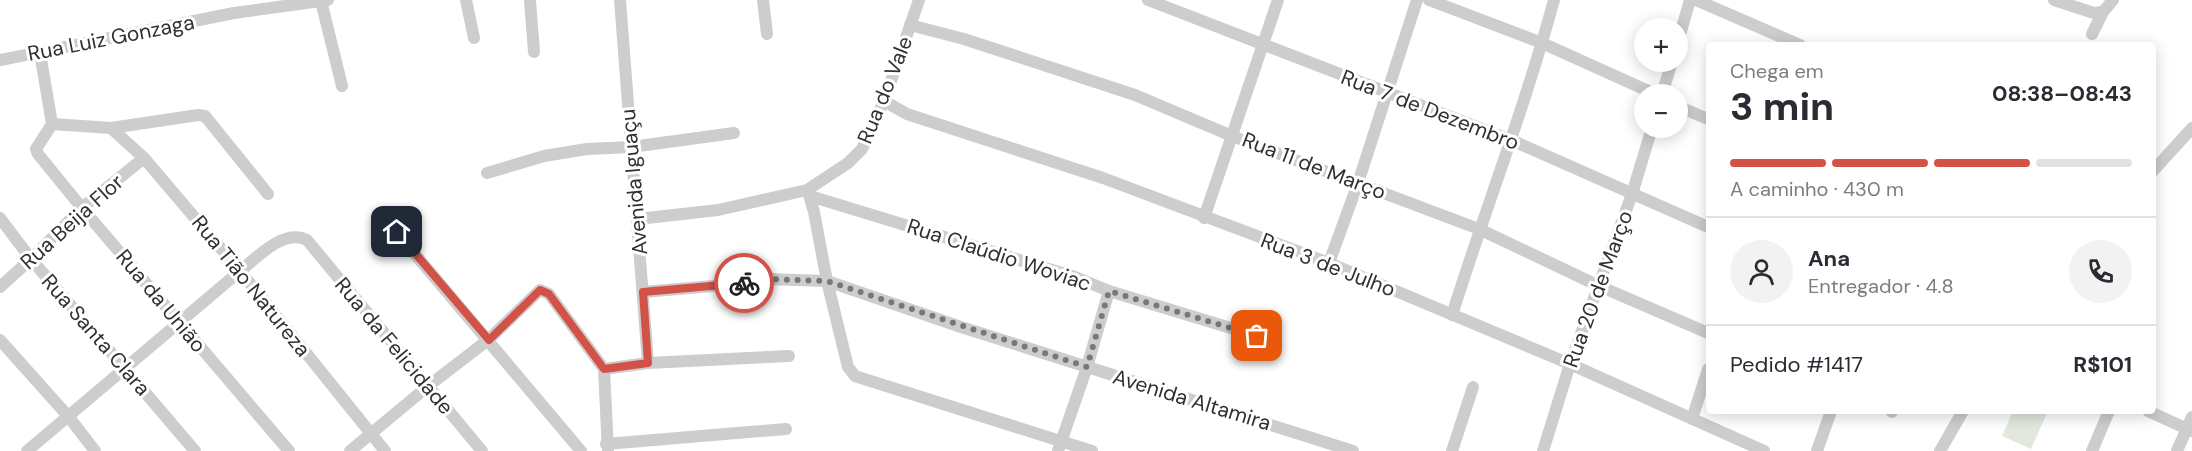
<!DOCTYPE html>
<html lang="pt">
<meta charset="utf-8">
<style>
:root{--surface:#fff;--page:#f2f2f3;--text:#2b2b33;--muted:#7c7c81;--line:#e1e1e2;--accent:#d25248}
body{margin:0;font-family:"DM Sans",sans-serif;background:var(--page);color:var(--text);height:100vh;display:flex;flex-direction:column;font-size:22px;white-space:nowrap}
*{box-sizing:border-box;margin:0}
p{font-size:20px;color:var(--muted)}
.icon{flex:none;width:33px;height:33px;fill:none;stroke:currentColor;stroke-width:2;stroke-linecap:round;stroke-linejoin:round}
.map{position:relative;flex:1;overflow:hidden}
.side{position:absolute;left:1706px;top:42px;width:450px;height:372px;display:flex;flex-direction:column;background:var(--surface);border-radius:6px;box-shadow:0 3px 15px #0003}
.side>*{flex:none}
.fabs{position:absolute;left:1634px;top:18px;display:grid;gap:12px}
.fabs a{display:grid;place-items:center;width:54px;height:54px;border-radius:50%;background:var(--surface);box-shadow:0 3px 15px #0003;font-size:30px}
.pin{position:absolute;display:grid;place-items:center;width:51px;height:51px;color:#fff;margin:-26px;border-radius:12px;box-shadow:0 3px 9px #0006}
.courier{position:absolute;display:grid;place-items:center;width:60px;height:60px;margin:-30px;border:4px solid #d25248;border-radius:50%;background:#fff;color:#222;box-shadow:0 2px 8px #0007}
.overview em{font-style:normal;font-weight:700}
.overview div{display:flex;flex-direction:column-reverse}
.overview{display:flex;align-items:center;justify-content:space-between;height:102px;padding:0 24px}
h1{font-size:39px;font-weight:700;line-height:45px}
.bar{display:grid;grid-template-columns:repeat(4,1fr);gap:9px 6px;align-content:center;height:72px;padding:0 24px}
.bar i{height:8px;border-radius:4px;background:var(--line)}
.bar .selected{background:var(--accent)}
.bar p{grid-column:span 4}
.line{display:flex;align-items:center;gap:15px;padding:0 24px;border-top:2px solid var(--line)}
.line div{flex:1}
.round{display:grid;place-items:center;flex:none;width:63px;height:63px;border-radius:32px;background:var(--page)}
.map>svg:first-child{display:block}
</style>
<div class="map">
<svg width="2192" height="451" viewBox="0 0 2192 451">
<rect width="100%" height="100%" fill="#fff"/>
<polygon fill="#e2e8dd" points="2013,411 2048,411 2031,449 2002,436"/>
<g fill="none" stroke-linecap="round" stroke-linejoin="round">
<g stroke="#cdcdcd" stroke-width="12">
<polyline points="466,0 474,38"/>
<polyline points="530,0 534,52"/>
<polyline points="620,0 648,363"/>
<polyline points="763,0 767,34"/>
<polyline points="1148,0 1511,140 1708,227"/>
<polyline points="1429,0 1542,43 1655,94"/>
<polyline points="1696,0 1800,45"/>
<polyline points="2054,0 2094,13 2103,12"/>
<polyline points="321,1 342,86"/>
<polyline points="910,25 964,39 1135,95 1232,136 1479,229 1599,286 1708,333"/>
<polyline points="2092,34 2103,12 2113,0"/>
<polyline points="1677,45 1690,0"/>
<polyline points="40,53 52,124"/>
<polyline points="0,60 234,13 328,0"/>
<polyline points="1662,94 1672,62"/>
<polyline points="884,101 907,114 1103,178 1329,263 1570,364 1764,451"/>
<polyline points="1677,106 1708,119"/>
<polyline points="52,124 36,149 38,154 82,208 289,451"/>
<polyline points="52,124 111,128 198,115 205,116 268,194"/>
<polyline points="111,128 144,158 240,271 385,451"/>
<polyline points="2152,172 2192,128"/>
<polyline points="487,173 544,156 587,149 631,147 734,133"/>
<polyline points="808,191 814,212 827,281 848,367 855,376 861,378 1092,451"/>
<polyline points="810,196 1075,277 1109,291 1257,336"/>
<polyline points="381,214 581,451"/>
<polyline points="0,218 31,259 195,451"/>
<polyline points="1204,218 1278,0"/>
<polyline points="638,219 718,210 807,190 848,163 862,149 884,101 919,0"/>
<polyline points="1329,263 1358,183 1417,0"/>
<polyline points="0,287 31,259 82,208 144,158"/>
<polyline points="643,292 713,286 766,279 827,281 961,327 1353,451"/>
<path d="M1452,315C1485,210 1525,107 1554,0"/>
<polyline points="0,340 68,416 95,451"/>
<polyline points="604,369 648,363 789,356"/>
<polyline points="604,369 608,451"/>
<polyline points="1891,411 1892,412"/>
<polyline points="2148,411 2192,431"/>
<polyline points="1692,419 1708,369"/>
<polyline points="606,444 786,429"/>
<path d="M27,451L240,271C257,258 283,228 307,240L482,451"/>
<polyline points="350,451 427,387 488,340 540,290 549,294 604,369"/>
<polyline points="1058,451 1087,367 1109,291"/>
<polyline points="1452,451 1473,387"/>
<polyline points="1543,451 1570,364 1632,194 1652,128"/>
<polyline points="1817,451 1831,411"/>
<polyline points="1940,451 1963,411"/>
<polyline points="2092,451 2109,411"/>
<polyline points="2177,451 2192,417"/>
</g>
</g>
<g fill="none" stroke-linecap="round" stroke-linejoin="round">
<polyline stroke="#787878" stroke-width="6" stroke-dasharray="0 10.8" points="744,283 766,279 827,281 1087,367 1109,291 1257,336"/>
<polyline stroke="#d25248" stroke-width="8" points="397,232 489,340 540,290 549,294 604,369 648,363 643,292 744,283"/>
</g>
<g text-anchor="middle" dominant-baseline="central" stroke-width="6" stroke-linejoin="round" paint-order="stroke">
<g font-size="21" fill="#303030" stroke="#fff">
<text transform="translate(111 38) rotate(-11)">Rua Luiz Gonzaga</text>
<text transform="translate(885 90) rotate(-68)">Rua do Vale</text>
<text transform="translate(1430 110) rotate(21)">Rua 7 de Dezembro</text>
<text transform="translate(1314 166) rotate(21)">Rua 11 de Março</text>
<text transform="translate(634 182) rotate(-95)">Avenida Iguaçu</text>
<text transform="translate(72 222) rotate(-42)">Rua Beija Flor</text>
<text transform="translate(999 255) rotate(18)">Rua Claúdio Woviac</text>
<text transform="translate(1328 265) rotate(21)">Rua 3 de Julho</text>
<text transform="translate(251 286) rotate(51)">Rua Tião Natureza</text>
<text transform="translate(1598 289) rotate(-70)">Rua 20 de Março</text>
<text transform="translate(161 301) rotate(50)">Rua da União</text>
<text transform="translate(96 335) rotate(49)">Rua Santa Clara</text>
<text transform="translate(394 346) rotate(50)">Rua da Felicidade</text>
<text transform="translate(1192 400) rotate(17)">Avenida Altamira</text>
</g>
</g>
</svg>
<div class="fabs">
<a>+</a>
<a>−</a>
</div>
<div class="pin" style="left:1257px;top:336px;background:#ea580c"><svg class="icon" aria-label="bag" viewBox="0 0 24 24"><path d="M5 8h14l-1 12H6zM9 8a3 3 0 0 1 6 0"/></svg></div>
<div class="pin" style="left:397px;top:232px;background:#1f2937"><svg class="icon" aria-label="home" viewBox="0 0 24 24"><path d="M3 11l9-7 9 7M6 9v11h12V9"/></svg></div>
<div class="courier" style="left:744px;top:283px"><svg class="icon" aria-label="bike" viewBox="0 0 24 24"><circle cx="6" cy="16" r="4"/><circle cx="18" cy="16" r="4"/><path d="M6 16l4-8h5l3 8M10 8l3 8H6M13 5h3"/></svg></div>
<section class="side">
<div class="overview"><div><h1>3 min</h1><p>Chega em</p></div><em>08:38–08:43</em></div>
<div class="bar"><i class="selected"></i><i class="selected"></i><i class="selected"></i><i></i><p>A caminho · 430 m</p></div>
<div class="line" style="height:108px"><a class="round"><svg class="icon" aria-label="person" viewBox="0 0 24 24"><circle cx="12" cy="8" r="4"/><path d="M4 21q1-7 8-7t8 7"/></svg></a><div><b>Ana</b><p>Entregador · 4.8</p></div><a class="round"><svg class="icon" aria-label="phone" viewBox="0 0 24 24"><path d="M5 4h4l2 5-3 2q2 4 5 5l2-3 5 2v4C11 20 4 13 5 4z"/></svg></a></div>
<div class="line" style="height:78px"><div>Pedido #1417</div><b>R$101</b></div>
</section>
</div>
